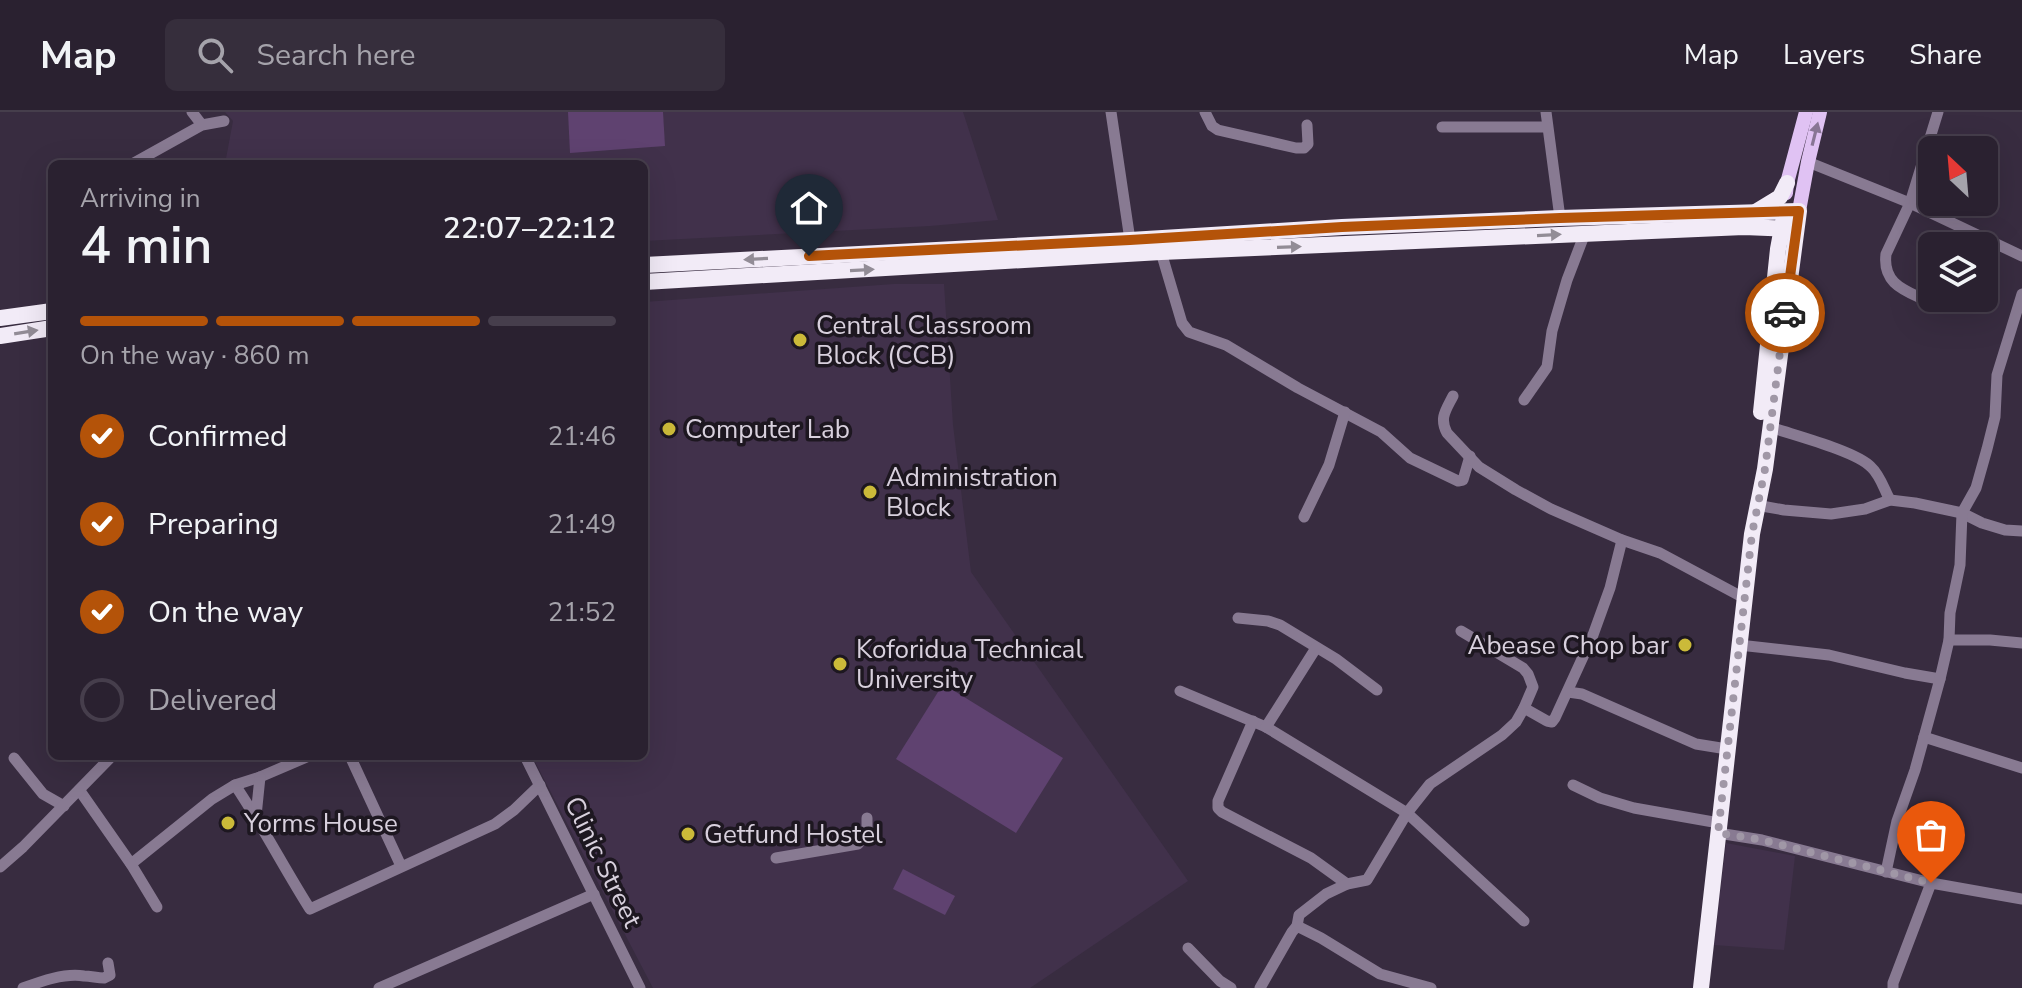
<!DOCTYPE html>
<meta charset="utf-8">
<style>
:root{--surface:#2a2130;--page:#362e3c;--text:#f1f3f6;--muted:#a5a3ab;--line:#463e4c;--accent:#b45309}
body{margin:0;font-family:"Nunito Sans",sans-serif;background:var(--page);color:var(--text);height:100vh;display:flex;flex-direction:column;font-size:30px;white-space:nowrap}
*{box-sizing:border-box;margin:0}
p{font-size:26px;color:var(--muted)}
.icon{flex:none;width:44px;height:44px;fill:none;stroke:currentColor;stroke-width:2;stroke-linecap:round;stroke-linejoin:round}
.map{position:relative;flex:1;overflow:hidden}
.side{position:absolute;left:48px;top:48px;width:600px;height:600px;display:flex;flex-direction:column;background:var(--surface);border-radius:12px;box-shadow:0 8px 32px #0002,0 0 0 2px var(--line)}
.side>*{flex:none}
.needle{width:52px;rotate:334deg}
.fabs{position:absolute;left:1918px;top:24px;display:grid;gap:16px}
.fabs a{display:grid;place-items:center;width:80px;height:80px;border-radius:12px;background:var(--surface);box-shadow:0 8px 32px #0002,0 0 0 2px var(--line);font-size:40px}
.pin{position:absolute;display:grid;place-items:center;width:68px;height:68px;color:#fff;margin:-82px -34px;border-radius:50% 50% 50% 0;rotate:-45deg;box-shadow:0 0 8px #0007}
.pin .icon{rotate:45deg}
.courier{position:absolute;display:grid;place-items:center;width:80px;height:80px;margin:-40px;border:6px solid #b45309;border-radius:50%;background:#fff;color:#222;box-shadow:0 2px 10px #0007}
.headline em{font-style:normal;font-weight:600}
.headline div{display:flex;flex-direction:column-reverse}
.headline{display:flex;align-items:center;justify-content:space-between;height:136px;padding:0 32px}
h1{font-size:52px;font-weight:600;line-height:60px}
.bar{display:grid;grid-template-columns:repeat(4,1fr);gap:12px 8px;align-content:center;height:96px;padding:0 32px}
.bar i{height:10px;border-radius:6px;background:var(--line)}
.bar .selected{background:var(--accent)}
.bar p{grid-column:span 4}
ol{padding:0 32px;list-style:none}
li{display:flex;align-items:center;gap:24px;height:88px}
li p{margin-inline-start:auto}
li .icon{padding:8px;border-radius:50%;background:var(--accent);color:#fff;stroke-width:4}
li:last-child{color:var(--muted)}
li i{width:44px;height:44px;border:4px solid var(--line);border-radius:50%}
header{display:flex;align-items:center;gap:48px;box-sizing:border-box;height:112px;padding:0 40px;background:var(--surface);border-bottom:2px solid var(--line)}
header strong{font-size:38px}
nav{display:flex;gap:44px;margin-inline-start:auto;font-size:28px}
.search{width:560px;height:72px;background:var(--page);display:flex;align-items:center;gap:20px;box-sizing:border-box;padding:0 28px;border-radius:12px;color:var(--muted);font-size:30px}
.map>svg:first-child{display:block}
</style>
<header>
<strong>Map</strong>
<div class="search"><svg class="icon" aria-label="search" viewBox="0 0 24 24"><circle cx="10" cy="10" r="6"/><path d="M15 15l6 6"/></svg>Search here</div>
<nav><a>Map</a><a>Layers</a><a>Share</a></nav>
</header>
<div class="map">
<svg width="2022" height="876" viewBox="0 0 2022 876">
<rect width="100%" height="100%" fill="#382c40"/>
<g fill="#41314b">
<polygon points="225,0 963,0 998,108 930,114 644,129 644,52 225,52 233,9"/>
<polygon points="894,172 944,172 953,313 971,460 1188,769 1030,876 653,876 532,644 644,644 644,190"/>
<polygon points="1726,731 1795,744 1784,838 1714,833"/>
</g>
<g fill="#5f4270">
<polygon points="568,0 663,0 665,34 570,41"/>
<polygon points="943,572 1063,646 1016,721 896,647"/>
<polygon points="903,757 955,784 945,803 893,777"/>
</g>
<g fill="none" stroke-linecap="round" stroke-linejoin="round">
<g stroke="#887a92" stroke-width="11">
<polyline points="192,0 202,13"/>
<polyline points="1111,0 1130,128"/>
<polyline points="1205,0 1212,14 1218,18 1296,36 1304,36 1308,32 1307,13"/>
<polyline points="1546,0 1560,106"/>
<polyline points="1442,15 1547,15"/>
<polyline points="1808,50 1910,91 2022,144"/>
<polyline points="132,52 202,13 224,9"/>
<polyline points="1161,140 1182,211 1189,220 1226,233 1298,276 1381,320 1410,346 1458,369 1463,368 1470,344"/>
<path d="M1931,191C1908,179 1882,174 1886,142L1910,91L1938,0"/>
<path d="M1453,284C1446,298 1439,306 1447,321L1479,355L1516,378L1551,397L1622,428L1660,441L1744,486"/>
<polyline points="1524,288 1547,255 1552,219 1567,168 1585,121"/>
<path d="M1770,315C1793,323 1856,339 1871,355C1880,363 1884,377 1890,388"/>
<polyline points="1756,393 1784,398 1831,402 1865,397 1890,388 1915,391 1962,401 1982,411 2005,418 2022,419"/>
<polyline points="1304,405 1329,353 1345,300"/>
<polyline points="1238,506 1268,509 1280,513 1336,547 1377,578"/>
<polyline points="1949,528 1990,528 2022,531"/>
<polyline points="1739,533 1829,543 1905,561 1940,567"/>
<polyline points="1180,579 1266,615 1407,701 1524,809"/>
<polyline points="1568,580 1582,582 1696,632 1727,637"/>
<polyline points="1524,596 1547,609 1552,610 1555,606 1593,523 1610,476 1622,428"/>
<polyline points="1253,609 1218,689 1218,696 1222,700 1311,746 1347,772"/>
<polyline points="1266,615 1316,536"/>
<polyline points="1924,625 2022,656"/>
<polyline points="350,644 401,754"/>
<polyline points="525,644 640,876"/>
<polyline points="14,646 43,682 64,694"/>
<path d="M235,673C262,713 284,756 310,797L495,712L514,698L540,673"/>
<polyline points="1573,673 1600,686 1634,696 1719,711"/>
<polyline points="80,679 131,752 212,687 235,673 260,665 309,644"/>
<polyline points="256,704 260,665"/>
<polyline points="1718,721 1762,728 1931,771 2022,787"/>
<polyline points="776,746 858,732 867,721 867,706"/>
<polyline points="131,752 157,795"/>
<polyline points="0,755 23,735 112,644"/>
<polyline points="1886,760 1897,709 1915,658 1940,567 1949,528 1950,501 1960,453 1962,401 1976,376 1987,337 1995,305 1997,263 2022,182"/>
<polyline points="1297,814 1299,803 1326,782 1347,772 1367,768 1407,701 1430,672 1502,623 1516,610 1524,596 1533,575 1528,562 1523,556 1461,519"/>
<polyline points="1188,836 1220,869 1231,876"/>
<path d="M23,876C42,869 64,861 84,864C91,864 97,866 104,866L110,863L108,851"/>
<polyline points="379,876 594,782"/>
<polyline points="1260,876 1292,820 1297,814 1321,826 1380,862 1431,876"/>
<polyline points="1893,876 1893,871 1931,771"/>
</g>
<g stroke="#e0c2f3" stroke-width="14">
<polyline points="1786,81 1787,71 1806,0"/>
<polyline points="1799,99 1808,50 1820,0"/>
</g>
<g stroke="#f2ebf7" stroke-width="16">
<polyline points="1757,99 1780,85 1787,71"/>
<polyline points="644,153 1130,128 1342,115 1560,106 1799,99 1765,357 1752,422 1701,876"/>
<polyline points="644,170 1161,140 1744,115 1796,117"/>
<polyline points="0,206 52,199"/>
<polyline points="0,224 52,216"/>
<polyline points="1761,300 1778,137 1784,105"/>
</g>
</g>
<defs><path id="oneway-solid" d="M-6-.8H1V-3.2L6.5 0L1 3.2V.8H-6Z" transform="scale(2)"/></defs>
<use fill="#887594" href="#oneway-solid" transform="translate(1815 22) rotate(-76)"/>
<g fill="#928c96">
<use href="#oneway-solid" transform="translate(1549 123) rotate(-3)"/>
<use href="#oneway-solid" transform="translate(1289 135) rotate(-2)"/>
<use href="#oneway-solid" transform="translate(756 147) rotate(177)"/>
<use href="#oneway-solid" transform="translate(862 158) rotate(-3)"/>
<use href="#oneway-solid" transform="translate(26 220) rotate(-9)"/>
</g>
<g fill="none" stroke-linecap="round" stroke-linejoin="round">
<polyline stroke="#a097a6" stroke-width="8" stroke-dasharray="0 14.4" points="1785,201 1765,357 1752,422 1718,721 1762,728 1931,771"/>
<polyline stroke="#b45309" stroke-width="10" points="809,144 1130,128 1342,115 1560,106 1799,99 1785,201"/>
</g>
<g fill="#cbba39" stroke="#1d1720" stroke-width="3">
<circle cx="800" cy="228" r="8"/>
<circle cx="669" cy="317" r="8"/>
<circle cx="870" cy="380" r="8"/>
<circle cx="1685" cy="533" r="8"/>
<circle cx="840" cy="552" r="8"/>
<circle cx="228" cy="711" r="8"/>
<circle cx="688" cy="722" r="8"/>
</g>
<g text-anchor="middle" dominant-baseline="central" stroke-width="7" stroke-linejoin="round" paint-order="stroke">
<g font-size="26" fill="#d8d0dd" stroke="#1d1720" text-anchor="start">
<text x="816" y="213">Central Classroom<tspan x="816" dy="30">Block (CCB)</tspan></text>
<text x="685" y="317">Computer Lab</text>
<text x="886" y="365">Administration<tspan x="886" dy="30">Block</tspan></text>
<text x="1669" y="533" text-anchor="end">Abease Chop bar</text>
<text x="856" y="537">Koforidua Technical<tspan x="856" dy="30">University</tspan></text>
<text x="244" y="711">Yorms House</text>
<text x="704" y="722">Getfund Hostel</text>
</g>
<g font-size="26" fill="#d8d0dd" stroke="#1d1720">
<text transform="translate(603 750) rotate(64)">Clinic Street</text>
</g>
</g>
</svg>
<div class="fabs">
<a><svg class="needle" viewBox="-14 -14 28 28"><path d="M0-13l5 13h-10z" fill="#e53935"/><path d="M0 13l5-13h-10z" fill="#a5a3ab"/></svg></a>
<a><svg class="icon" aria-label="layers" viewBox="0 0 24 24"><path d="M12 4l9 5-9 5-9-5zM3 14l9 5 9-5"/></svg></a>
</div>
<div class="pin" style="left:1931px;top:771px;background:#ea580c"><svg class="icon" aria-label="bag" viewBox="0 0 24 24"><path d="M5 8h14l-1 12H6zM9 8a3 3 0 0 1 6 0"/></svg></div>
<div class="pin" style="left:809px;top:144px;background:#1f2937"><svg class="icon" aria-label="home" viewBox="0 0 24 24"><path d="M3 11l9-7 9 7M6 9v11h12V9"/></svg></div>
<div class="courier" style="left:1785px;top:201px"><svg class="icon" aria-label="car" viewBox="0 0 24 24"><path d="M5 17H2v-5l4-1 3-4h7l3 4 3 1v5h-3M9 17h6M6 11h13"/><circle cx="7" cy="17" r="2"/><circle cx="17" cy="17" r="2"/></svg></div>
<section class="side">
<div class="headline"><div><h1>4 min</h1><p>Arriving in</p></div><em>22:07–22:12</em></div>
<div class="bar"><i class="selected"></i><i class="selected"></i><i class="selected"></i><i></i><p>On the way · 860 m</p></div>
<ol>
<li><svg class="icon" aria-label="check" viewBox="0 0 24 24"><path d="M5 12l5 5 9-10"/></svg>Confirmed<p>21:46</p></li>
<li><svg class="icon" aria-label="check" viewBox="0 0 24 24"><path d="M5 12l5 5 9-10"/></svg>Preparing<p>21:49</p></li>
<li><svg class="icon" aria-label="check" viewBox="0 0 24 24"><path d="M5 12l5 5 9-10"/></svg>On the way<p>21:52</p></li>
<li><i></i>Delivered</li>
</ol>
</section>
</div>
